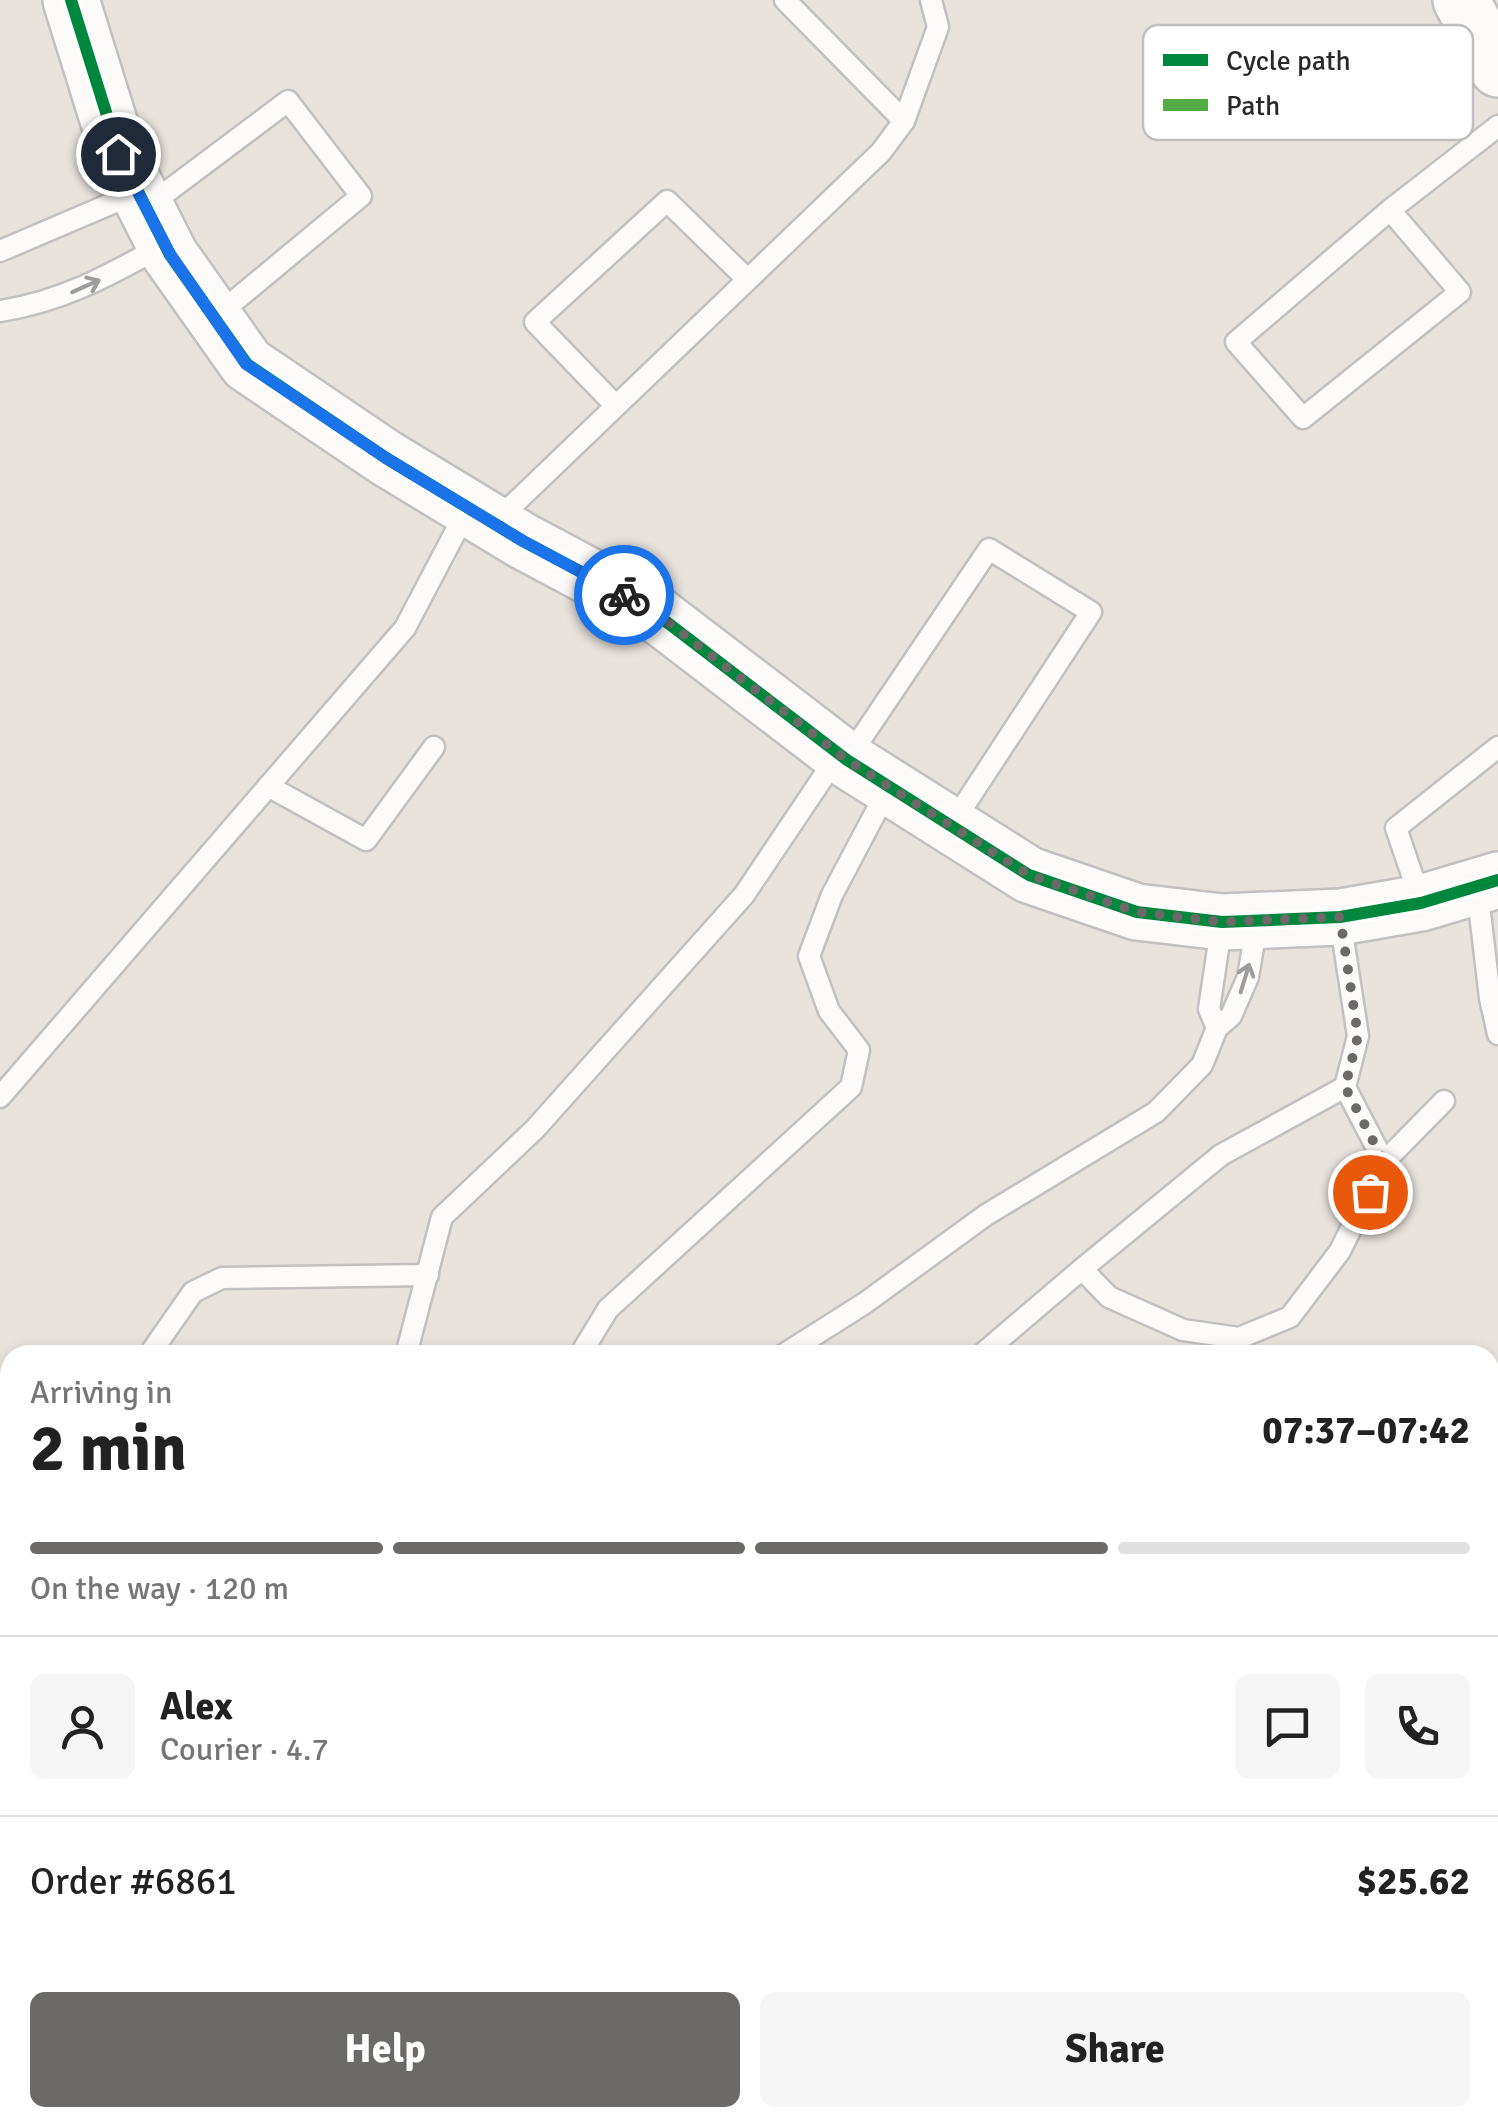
<!DOCTYPE html>
<meta charset="utf-8">
<style>
:root{--surface:#fff;--page:#f6f6f6;--text:#222;--muted:#767676;--line:#e0e0e0;--accent:#6c6a68}
body{margin:0;font-family:Signika,sans-serif;background:var(--page);color:var(--text);height:100vh;display:flex;flex-direction:column;font-size:38px;white-space:nowrap}
*{box-sizing:border-box;margin:0}
p{font-size:32px;color:var(--muted)}
.icon{flex:none;width:55px;height:55px;fill:none;stroke:currentColor;stroke-width:2;stroke-linecap:round;stroke-linejoin:round}
.map{position:relative;flex:1;overflow:hidden}
.side{position:absolute;left:0px;top:1345px;width:1500px;height:782px;display:flex;flex-direction:column;background:var(--surface);border-radius:30px 30px 0 0;box-shadow:0 5px 15px #0003}
.side>*{flex:none}
.pin{position:absolute;display:grid;place-items:center;width:85px;height:85px;color:#fff;margin:-42px;border:5px solid #fff;border-radius:50%;box-shadow:0 2px 10px #0007}
.courier{position:absolute;display:grid;place-items:center;width:100px;height:100px;margin:-50px;border:8px solid #1a73e8;border-radius:50%;background:#fff;color:#222;box-shadow:0 2px 12px #0007}
.summary em{font-style:normal;font-weight:700}
.summary div{display:flex;flex-direction:column-reverse}
.summary{display:flex;align-items:center;justify-content:space-between;height:170px;padding:0 30px}
h1{font-size:65px;font-weight:700;line-height:75px}
.bar{display:grid;grid-template-columns:repeat(4,1fr);gap:15px 10px;align-content:center;height:120px;padding:0 30px}
.bar i{height:12px;border-radius:8px;background:var(--line)}
.bar .selected{background:var(--accent)}
.bar p{grid-column:span 4}
.line{display:flex;align-items:center;gap:25px;padding:0 30px;border-top:2px solid var(--line)}
.line div{flex:1}
.round{display:grid;place-items:center;flex:none;width:105px;height:105px;border-radius:15px;background:var(--page)}
.cta{display:flex;gap:20px;margin-top:auto;padding:20px 30px}
.cta a{flex:1;height:115px;border-radius:15px;background:var(--accent);color:#fff;font-size:40px;font-weight:700;line-height:115px;text-align:center}
.cta a+a{background:var(--page);color:var(--text)}
.map>svg:first-child{display:block}
</style>
<div class="map">
<svg width="1498" height="2126" viewBox="0 0 1498 2126">
<rect width="100%" height="100%" fill="#e9e3de"/>
<polygon fill="#d0e6b4" points="1498,1392 1498,2126 171,2126 187,2118 1490,2118 1490,1396"/>
<g fill="none" stroke-linecap="round" stroke-linejoin="round">
<g stroke="#8de5f0" stroke-width="11">
<polyline points="1498,1789 1498,1799"/>
<polyline points="1490,1998 1498,1974"/>
<polyline points="1482,2118 1484,2126"/>
</g>
<g stroke="#8de5f0" stroke-width="68">
<polyline points="1490,1689 1498,1685"/>
<polyline points="594,2126 612,2118"/>
</g>
<g stroke="#c2c0c0" stroke-width="25">
<g id="lane">
<polyline points="785,0 904,121"/>
<polyline points="148,206 288,101 361,196 215,317"/>
<polyline points="1390,210 1460,292 1303,418 1236,342 1390,210 1498,126"/>
<polyline points="0,251 136,193"/>
<path d="M0,311C61,302 110,275 164,245"/>
<polyline points="615,405 535,322 667,201 747,279"/>
<polyline points="495,522 881,152 904,121 938,27 931,0"/>
<polyline points="848,758 989,549 1091,612 952,824"/>
<polyline points="268,786 366,840 434,747"/>
<polyline points="1477,888 1490,998 1498,1034"/>
<polyline points="1421,901 1396,828 1498,747"/>
<polyline points="1217,1028 1209,1009 1222,922"/>
<polyline points="0,1097 405,628 467,510"/>
<polyline points="1384,1162 1444,1101"/>
<polyline points="1082,1269 1221,1155 1345,1087"/>
<polyline points="149,1355 193,1292 222,1278 428,1275"/>
<polyline points="406,1355 442,1217 535,1129 744,895 838,755"/>
<polyline points="580,1355 608,1309 851,1087 859,1050 829,1011 809,956 832,895 888,789"/>
<polyline points="783,1355 865,1303 986,1215 1156,1112 1202,1065 1217,1028 1231,1016 1248,977 1257,923"/>
<polyline points="981,1355 1082,1269 1109,1297 1183,1330 1239,1338 1290,1317 1340,1251 1384,1162 1345,1087 1358,1036 1340,919"/>
<polyline points="0,1540 10,1530"/>
<polyline points="0,1841 10,1837"/>
</g>
</g>
<g stroke="#c2c0c0" stroke-width="60">
<g id="secondary">
<polyline points="71,0 119,154 170,255 247,364 386,458 523,541 647,607 847,760 1029,875 1137,912 1222,922 1340,917 1421,903 1498,880"/>
<polyline points="1461,0 1498,69"/>
</g>
</g>
<use href="#lane" stroke="#fcfbfa" stroke-width="20"/>
<use href="#secondary" stroke="#fcfbfa" stroke-width="55"/>
<g stroke="#53ab44" stroke-width="10" stroke-dasharray="20 10" stroke-linecap="butt">
<polyline points="1490,1821 1498,1816"/>
<polyline points="828,2126 835,2118"/>
<polyline points="874,2126 876,2121 885,2118"/>
<polyline points="1382,2126 1383,2118"/>
</g>
<g stroke="#fff" stroke-width="19">
<polyline id="cycleway" points="71,0 119,154 170,255 247,364 386,458 523,541 647,607 847,760 1029,875 1137,912 1222,922 1340,917 1421,903 1498,880"/>
</g>
<use href="#cycleway" stroke="#00873e" stroke-width="12"/>
</g>
<defs><path id="oneway-shaft" d="M-6 0H5M1.5-3L5.5 0L1.5 3" fill="none" stroke-width="1.6" stroke-linecap="round" stroke-linejoin="round" transform="scale(2.5)"/></defs>
<g stroke="#9d9c9c">
<use href="#oneway-shaft" transform="translate(86 286) rotate(-24)"/>
<use href="#oneway-shaft" transform="translate(1245 978) rotate(-73)"/>
</g>
<g fill="none" stroke-linecap="round" stroke-linejoin="round">
<polyline stroke="#6c6a68" stroke-width="10" stroke-dasharray="0 18" points="624,595 648,607 847,760 1029,875 1137,912 1222,922 1340,917 1358,1036 1345,1087 1384,1162 1370,1192"/>
<polyline stroke="#1a73e8" stroke-width="12" points="118,154 170,254 246,364 386,458 523,541 624,595"/>
</g>
<rect x="1143" y="25" width="330" height="115" rx="15" fill="#fff" stroke="#bfbfbf" stroke-width="2.5"/>
<rect x="1163" y="54" width="45" height="12" fill="#00873e"/>
<rect x="1163" y="99" width="45" height="12" fill="#53ab44"/>
<g font-size="28" fill="#292929">
<text x="1226" y="70">Cycle path</text>
<text x="1226" y="115">Path</text>
</g>
</svg>
<div class="pin" style="left:1370px;top:1192px;background:#ea580c"><svg class="icon" aria-label="bag" viewBox="0 0 24 24"><path d="M5 8h14l-1 12H6zM9 8a3 3 0 0 1 6 0"/></svg></div>
<div class="pin" style="left:118px;top:154px;background:#1f2937"><svg class="icon" aria-label="home" viewBox="0 0 24 24"><path d="M3 11l9-7 9 7M6 9v11h12V9"/></svg></div>
<div class="courier" style="left:624px;top:595px"><svg class="icon" aria-label="bike" viewBox="0 0 24 24"><circle cx="6" cy="16" r="4"/><circle cx="18" cy="16" r="4"/><path d="M6 16l4-8h5l3 8M10 8l3 8H6M13 5h3"/></svg></div>
<section class="side">
<div class="summary"><div><h1>2 min</h1><p>Arriving in</p></div><em>07:37–07:42</em></div>
<div class="bar"><i class="selected"></i><i class="selected"></i><i class="selected"></i><i></i><p>On the way · 120 m</p></div>
<div class="line" style="height:180px"><a class="round"><svg class="icon" aria-label="person" viewBox="0 0 24 24"><circle cx="12" cy="8" r="4"/><path d="M4 21q1-7 8-7t8 7"/></svg></a><div><b>Alex</b><p>Courier · 4.7</p></div><a class="round"><svg class="icon" aria-label="chat" viewBox="0 0 24 24"><path d="M4 5h16v11H9l-5 4z"/></svg></a><a class="round"><svg class="icon" aria-label="phone" viewBox="0 0 24 24"><path d="M5 4h4l2 5-3 2q2 4 5 5l2-3 5 2v4C11 20 4 13 5 4z"/></svg></a></div>
<div class="line" style="height:130px"><div>Order #6861</div><b>$25.62</b></div>
<div class="cta"><a>Help</a><a>Share</a></div>
</section>
</div>
